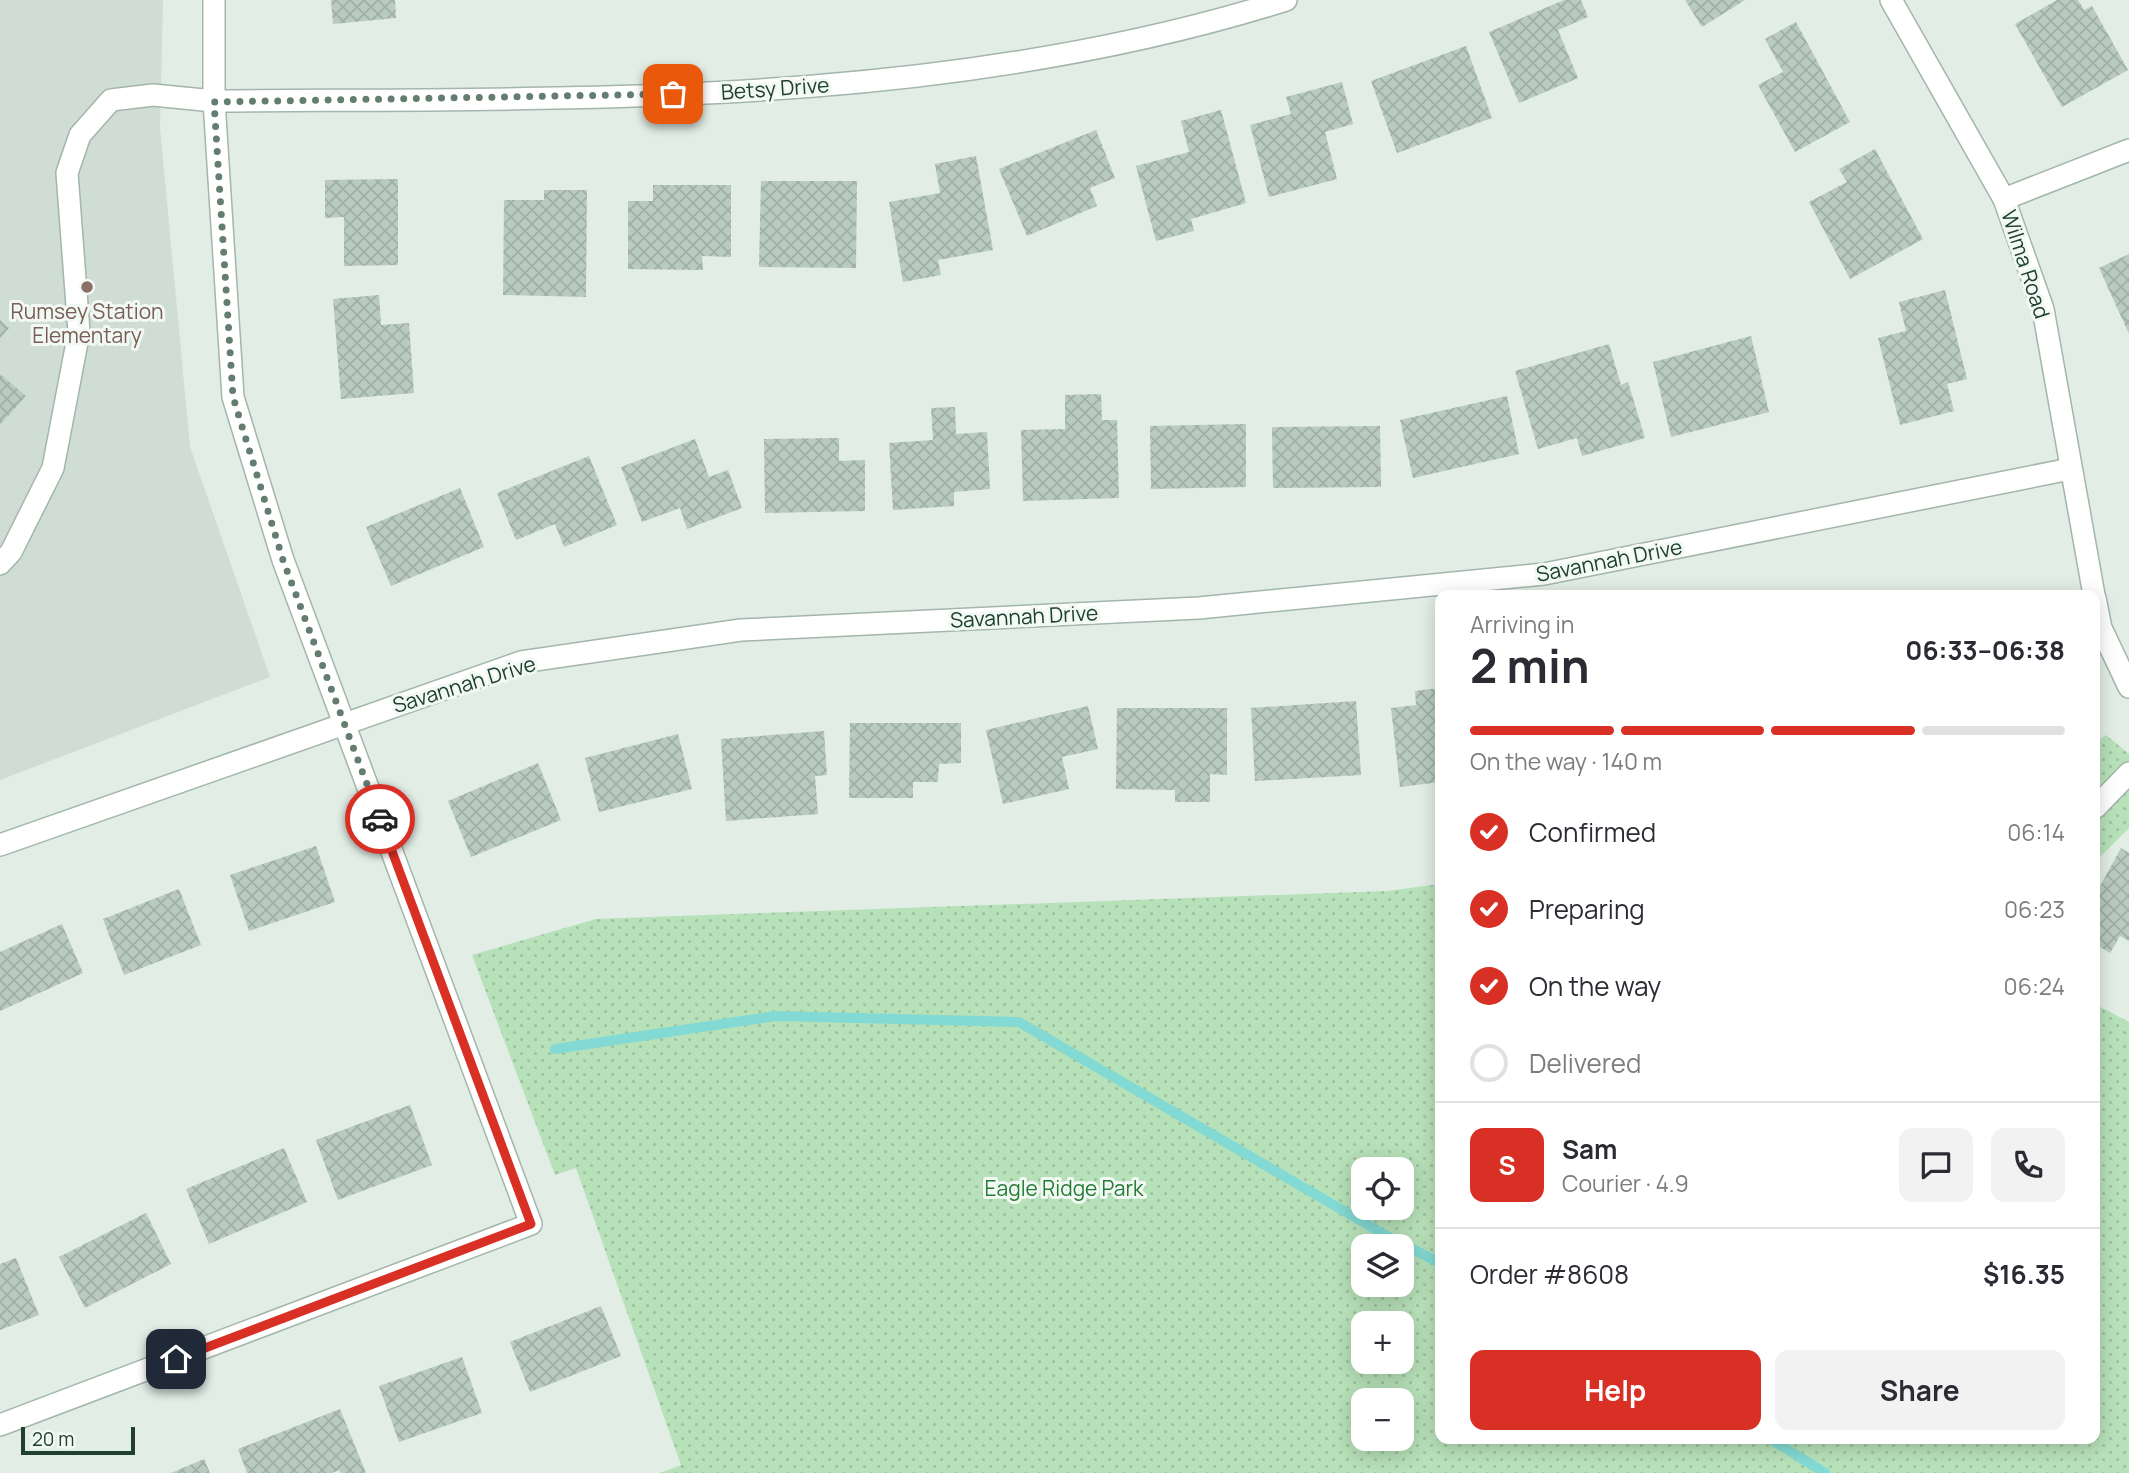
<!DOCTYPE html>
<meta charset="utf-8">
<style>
:root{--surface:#fff;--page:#f2f2f3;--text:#2b2b33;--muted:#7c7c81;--line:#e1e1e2;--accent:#d93025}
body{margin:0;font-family:Manrope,sans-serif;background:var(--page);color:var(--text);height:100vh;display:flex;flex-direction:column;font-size:26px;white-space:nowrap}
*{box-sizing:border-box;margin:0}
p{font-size:23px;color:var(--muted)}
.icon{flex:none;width:38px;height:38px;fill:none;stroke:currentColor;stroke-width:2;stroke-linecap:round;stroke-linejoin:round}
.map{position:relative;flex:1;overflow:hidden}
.drawer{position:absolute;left:1435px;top:590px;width:665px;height:854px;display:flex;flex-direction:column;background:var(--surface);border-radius:14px;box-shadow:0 4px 18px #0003}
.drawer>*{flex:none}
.controls{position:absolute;left:1351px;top:1157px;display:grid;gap:14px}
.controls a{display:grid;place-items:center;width:63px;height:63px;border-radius:14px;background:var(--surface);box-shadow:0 4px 18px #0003;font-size:35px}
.scale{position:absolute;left:21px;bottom:18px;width:114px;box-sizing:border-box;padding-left:7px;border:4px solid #1f4030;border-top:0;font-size:19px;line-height:24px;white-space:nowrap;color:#1f4030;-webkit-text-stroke:5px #f2f9f4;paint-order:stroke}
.pin{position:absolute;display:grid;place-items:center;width:60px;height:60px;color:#fff;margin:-30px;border-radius:14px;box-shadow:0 4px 10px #0006}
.courier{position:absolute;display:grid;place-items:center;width:70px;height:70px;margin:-35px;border:5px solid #d93025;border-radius:50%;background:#fff;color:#222;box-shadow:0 2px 9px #0007}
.headline em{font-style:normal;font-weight:700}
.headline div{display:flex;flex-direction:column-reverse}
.headline{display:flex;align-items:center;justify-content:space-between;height:119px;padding:0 35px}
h1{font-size:46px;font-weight:700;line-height:52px}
.bar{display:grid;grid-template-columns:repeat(4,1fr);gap:10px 7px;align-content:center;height:84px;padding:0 35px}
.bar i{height:9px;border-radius:5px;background:var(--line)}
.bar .on{background:var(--accent)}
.bar p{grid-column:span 4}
.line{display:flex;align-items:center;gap:18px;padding:0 35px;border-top:2px solid var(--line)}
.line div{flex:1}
.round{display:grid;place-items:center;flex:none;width:74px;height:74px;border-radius:14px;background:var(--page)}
ol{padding:0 35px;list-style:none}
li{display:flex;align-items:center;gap:21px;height:77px}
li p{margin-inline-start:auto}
li .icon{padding:7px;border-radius:50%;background:var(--accent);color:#fff;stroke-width:4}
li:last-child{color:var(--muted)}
li i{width:38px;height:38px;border:4px solid var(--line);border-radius:50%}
.cta{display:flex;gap:14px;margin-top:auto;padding:14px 35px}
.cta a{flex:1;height:80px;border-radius:14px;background:var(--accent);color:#fff;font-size:28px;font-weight:700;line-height:80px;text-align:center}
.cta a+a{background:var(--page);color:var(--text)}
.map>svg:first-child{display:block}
</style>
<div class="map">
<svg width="2129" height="1473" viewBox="0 0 2129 1473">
<defs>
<pattern id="park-dots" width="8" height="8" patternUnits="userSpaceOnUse" patternTransform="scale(1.75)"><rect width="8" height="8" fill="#b7e1b9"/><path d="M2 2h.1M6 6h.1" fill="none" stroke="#9dc29f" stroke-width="1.8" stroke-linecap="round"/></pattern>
<pattern id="building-cross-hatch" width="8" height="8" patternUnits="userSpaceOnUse" patternTransform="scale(1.75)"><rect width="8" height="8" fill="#b9cbc0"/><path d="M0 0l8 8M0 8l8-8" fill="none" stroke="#9fafa5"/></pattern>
</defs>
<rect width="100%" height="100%" fill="#e1ede5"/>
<polygon fill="#cfddd4" points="0,0 163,0 160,128 190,447 270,677 0,780"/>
<g fill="url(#park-dots)" fill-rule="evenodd">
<polygon points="2106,735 2129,754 2129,828 2095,862 2095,742"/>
<path d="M1440,884V1438H2095V1004L2129,1022V1473H660L681,1465L576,1168L555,1175L472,955L596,919L1387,891ZM1363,1169H1402V1208H1363ZM1363,1246H1402V1284H1363ZM1363,1323H1402V1362H1363ZM1363,1400H1402V1438H1363Z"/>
</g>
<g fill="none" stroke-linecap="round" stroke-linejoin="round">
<g stroke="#83d9d3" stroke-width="10">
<polyline points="555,1049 776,1016 1019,1022 1387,1236 1440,1263"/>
<polyline points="1769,1438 1825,1473"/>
</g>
</g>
<g fill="url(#building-cross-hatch)">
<polygon points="331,0 395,0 396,18 333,24"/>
<polygon points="1564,0 1581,0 1588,17 1558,30 1578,78 1519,103 1489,32"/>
<polygon points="1685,0 1745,0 1702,27"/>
<polygon points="2057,0 2078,0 2084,10 2092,6 2128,70 2062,107 2015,24"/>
<polygon points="1796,22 1850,122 1795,152 1758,85 1783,72 1765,39"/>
<polygon points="1466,46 1492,118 1397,153 1371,81"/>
<polygon points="1342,82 1353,124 1325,132 1337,179 1269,197 1250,125 1291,114 1286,97"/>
<polygon points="1221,110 1246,203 1191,219 1194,231 1156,241 1136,166 1189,152 1181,121"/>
<polygon points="1096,130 1115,178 1090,188 1097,206 1027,236 999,169"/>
<polygon points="1875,149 1923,239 1850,279 1809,202 1847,182 1839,169"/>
<polygon points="976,156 993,250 938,260 941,275 903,282 889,202 940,193 935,164"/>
<polygon points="398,179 398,265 344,266 344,217 325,218 325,180"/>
<polygon points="761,181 857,181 856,268 759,267"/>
<polygon points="653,185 731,185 731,257 702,256 703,270 628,269 628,201 653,201"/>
<polygon points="544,190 587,190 586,297 503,295 504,200 544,200"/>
<polygon points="2129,254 2129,334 2099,268"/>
<polygon points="1945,290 1967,379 1947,384 1954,411 1900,425 1878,338 1906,331 1899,302"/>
<polygon points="379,295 381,325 409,323 414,393 341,399 333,299"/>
<polygon points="0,320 9,328 0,338"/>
<polygon points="1751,336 1769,412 1671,437 1653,362"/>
<polygon points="1609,344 1621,385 1628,382 1645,438 1582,456 1577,438 1538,449 1515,371"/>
<polygon points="0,374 26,396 0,425"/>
<polygon points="1101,394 1102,420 1117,420 1119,498 1023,501 1021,430 1065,429 1065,395"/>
<polygon points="1507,396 1519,454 1413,478 1400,420"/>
<polygon points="955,407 956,434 987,432 990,489 954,492 954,506 893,510 889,443 933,440 931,408"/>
<polygon points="1246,424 1246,487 1151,489 1150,426"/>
<polygon points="1380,426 1381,487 1273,488 1272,427"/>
<polygon points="839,438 839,461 865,460 865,511 765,513 764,439"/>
<polygon points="695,439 709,477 728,470 742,508 687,529 680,508 642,522 621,467"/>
<polygon points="589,456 617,525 564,547 555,524 516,540 497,493"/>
<polygon points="460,488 484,547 391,586 366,527"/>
<polygon points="1440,688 1440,782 1400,787 1391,708 1416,705 1415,691"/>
<polygon points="1356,701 1361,775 1255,781 1251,708"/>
<polygon points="1088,706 1098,749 1062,757 1069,789 1003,804 986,730"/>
<polygon points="1117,708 1227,708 1227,775 1210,774 1210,802 1175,802 1175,790 1116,789"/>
<polygon points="850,723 961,723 961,763 939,764 938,782 913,782 913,798 849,798"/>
<polygon points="824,731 827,775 815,776 818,814 726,821 721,739"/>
<polygon points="678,734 692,789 599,812 585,758"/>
<polygon points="538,763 561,820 471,857 448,801"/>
<polygon points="316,846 335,902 249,931 230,875"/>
<polygon points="2121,848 2129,853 2129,941 2120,936 2110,953 2095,944 2095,895"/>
<polygon points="179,889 201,945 124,975 103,919"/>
<polygon points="62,924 83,973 0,1011 0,952"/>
<polygon points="410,1105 432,1165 338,1200 316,1140"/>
<polygon points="284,1148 307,1202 209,1244 186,1189"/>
<polygon points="146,1213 171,1264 85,1308 59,1257"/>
<polygon points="16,1258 39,1315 0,1330 0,1264"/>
<polygon points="601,1306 621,1356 530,1392 510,1342"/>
<polygon points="462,1357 482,1413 399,1442 379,1386"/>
<polygon points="340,1409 366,1473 341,1473 339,1470 332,1473 247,1473 238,1449"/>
<polygon points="204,1459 210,1473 171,1473"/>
</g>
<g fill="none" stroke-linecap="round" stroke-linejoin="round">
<g stroke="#a3b6ab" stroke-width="24">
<g id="minor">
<polyline points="1891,0 2004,199 2043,309 2094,595"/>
<polyline points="2004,199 2129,150"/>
<path d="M0,564L11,552L53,468L79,332L67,173L80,135L111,100L153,95L214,101C572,98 941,109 1286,0"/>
<polyline points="2095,598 2101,628 2129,687"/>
<polyline points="2095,808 2129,773"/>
<polyline points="0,845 521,662 741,630 1199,608 1544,574 2070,469"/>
<polyline points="0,1425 531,1224 283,560 233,397 214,101 214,0"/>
</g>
</g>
<use href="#minor" stroke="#fff" stroke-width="21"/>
</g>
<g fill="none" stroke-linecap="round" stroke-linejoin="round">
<polyline stroke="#637d6f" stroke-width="7" stroke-dasharray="0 12.6" points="380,819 283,560 233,397 214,102 673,94"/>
<polyline stroke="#d93025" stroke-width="9" points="176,1359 531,1224 380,819"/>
</g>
<circle fill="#8d6e63" stroke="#f2f9f4" stroke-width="2.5" cx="87" cy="287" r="7"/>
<g text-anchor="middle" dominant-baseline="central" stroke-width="6" stroke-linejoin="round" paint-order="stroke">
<g font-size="21" fill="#1f4030" stroke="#f2f9f4">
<text transform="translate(775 88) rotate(-4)">Betsy Drive</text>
<text transform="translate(2026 264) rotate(72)">Wilma Road</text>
<text transform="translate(1609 560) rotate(-11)">Savannah Drive</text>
<text transform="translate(1024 616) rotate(-3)">Savannah Drive</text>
<text transform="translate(464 684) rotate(-17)">Savannah Drive</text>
</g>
<g font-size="21" fill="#785e54" stroke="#f2f9f4">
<text x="87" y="311">Rumsey Station<tspan x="87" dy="24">Elementary</tspan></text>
</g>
<g font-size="21" fill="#257c33" stroke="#f2f9f4">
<text x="1064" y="1188">Eagle Ridge Park</text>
</g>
</g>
</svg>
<div class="controls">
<a><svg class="icon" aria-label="locate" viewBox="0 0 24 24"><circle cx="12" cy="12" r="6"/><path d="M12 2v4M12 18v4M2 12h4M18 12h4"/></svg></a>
<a><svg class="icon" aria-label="layers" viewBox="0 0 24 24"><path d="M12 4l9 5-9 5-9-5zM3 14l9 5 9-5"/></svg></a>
<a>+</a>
<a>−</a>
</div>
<div class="scale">20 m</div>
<div class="pin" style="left:673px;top:94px;background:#ea580c"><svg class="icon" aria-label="bag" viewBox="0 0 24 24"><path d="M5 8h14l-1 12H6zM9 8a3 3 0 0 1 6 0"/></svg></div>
<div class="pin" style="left:176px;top:1359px;background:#1f2937"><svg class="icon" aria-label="home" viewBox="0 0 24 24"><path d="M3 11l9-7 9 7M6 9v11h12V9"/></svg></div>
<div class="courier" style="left:380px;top:819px"><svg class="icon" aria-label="car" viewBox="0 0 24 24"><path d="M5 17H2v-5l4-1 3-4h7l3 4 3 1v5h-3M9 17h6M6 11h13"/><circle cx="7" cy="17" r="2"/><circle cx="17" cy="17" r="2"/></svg></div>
<section class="drawer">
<div class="headline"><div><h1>2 min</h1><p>Arriving in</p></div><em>06:33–06:38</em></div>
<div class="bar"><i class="on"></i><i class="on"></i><i class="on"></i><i></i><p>On the way · 140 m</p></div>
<ol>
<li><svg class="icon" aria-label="check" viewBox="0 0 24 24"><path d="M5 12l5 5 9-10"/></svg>Confirmed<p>06:14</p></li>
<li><svg class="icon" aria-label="check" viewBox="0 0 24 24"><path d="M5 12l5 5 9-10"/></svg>Preparing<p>06:23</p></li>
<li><svg class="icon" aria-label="check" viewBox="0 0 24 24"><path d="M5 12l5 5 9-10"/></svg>On the way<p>06:24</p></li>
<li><i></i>Delivered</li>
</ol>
<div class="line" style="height:126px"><b class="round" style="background:var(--accent);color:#fff">S</b><div><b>Sam</b><p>Courier · 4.9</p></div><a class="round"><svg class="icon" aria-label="chat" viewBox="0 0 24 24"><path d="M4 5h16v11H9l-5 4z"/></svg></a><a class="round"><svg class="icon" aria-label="phone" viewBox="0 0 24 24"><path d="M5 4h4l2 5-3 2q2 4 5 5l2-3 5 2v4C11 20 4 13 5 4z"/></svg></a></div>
<div class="line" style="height:91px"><div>Order #8608</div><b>$16.35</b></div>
<div class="cta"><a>Help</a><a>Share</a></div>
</section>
</div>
